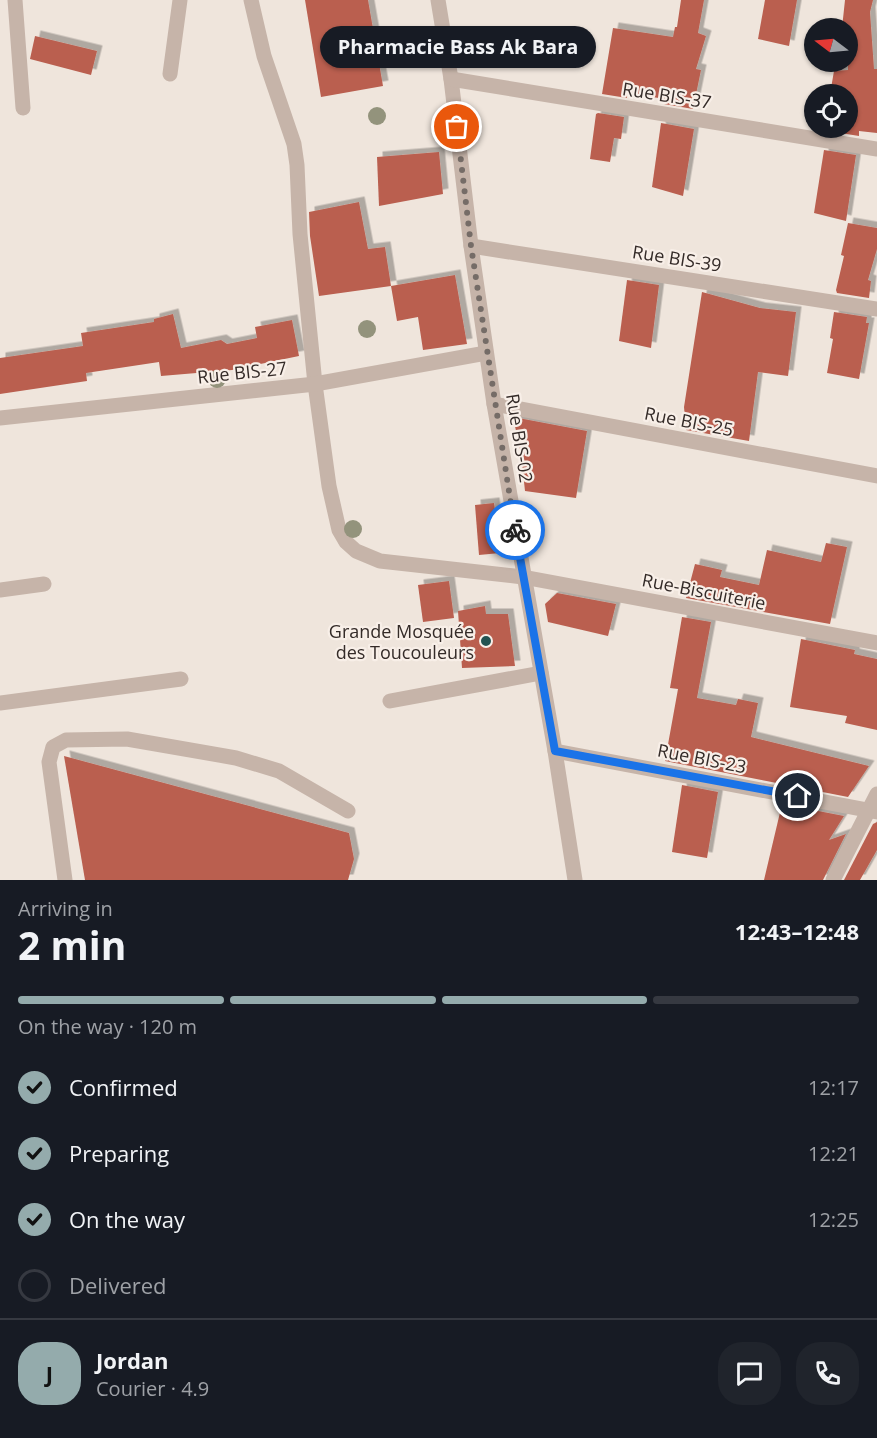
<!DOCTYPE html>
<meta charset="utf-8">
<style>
:root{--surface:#171b24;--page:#20242c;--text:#f1f3f6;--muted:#9ea1a6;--line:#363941;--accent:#94abac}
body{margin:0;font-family:"Open Sans",sans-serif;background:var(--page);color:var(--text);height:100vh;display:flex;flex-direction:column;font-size:22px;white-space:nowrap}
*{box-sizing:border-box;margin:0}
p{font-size:20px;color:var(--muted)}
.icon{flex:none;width:33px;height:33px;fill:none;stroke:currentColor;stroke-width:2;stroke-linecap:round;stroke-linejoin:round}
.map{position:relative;height:880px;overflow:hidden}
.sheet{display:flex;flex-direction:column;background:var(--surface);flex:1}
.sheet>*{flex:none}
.needle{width:39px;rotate:286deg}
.tools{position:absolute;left:804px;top:18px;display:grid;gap:12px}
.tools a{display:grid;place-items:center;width:54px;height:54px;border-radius:50%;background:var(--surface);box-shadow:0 2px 4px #0004;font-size:30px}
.pin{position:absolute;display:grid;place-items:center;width:51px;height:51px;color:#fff;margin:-26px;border:3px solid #fff;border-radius:50%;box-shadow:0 2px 6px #0007}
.courier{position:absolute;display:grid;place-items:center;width:60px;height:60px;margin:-30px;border:4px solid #1a73e8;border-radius:50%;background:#fff;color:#222;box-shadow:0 2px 8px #0007}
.bubble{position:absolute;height:42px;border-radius:21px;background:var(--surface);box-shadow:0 2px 4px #0004;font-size:20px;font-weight:700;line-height:42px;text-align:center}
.overview em{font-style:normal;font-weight:700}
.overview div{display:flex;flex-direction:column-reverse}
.overview{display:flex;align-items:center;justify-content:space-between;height:102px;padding:0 18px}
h1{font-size:39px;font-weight:700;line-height:45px}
.bar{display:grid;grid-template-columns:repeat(4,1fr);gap:9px 6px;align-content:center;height:72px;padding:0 18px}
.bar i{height:8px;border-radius:4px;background:var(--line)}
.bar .current{background:var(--accent)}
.bar p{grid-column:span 4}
.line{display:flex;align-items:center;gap:15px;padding:0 18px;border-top:2px solid var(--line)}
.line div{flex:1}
.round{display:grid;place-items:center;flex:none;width:63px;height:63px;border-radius:24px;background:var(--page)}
ol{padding:0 18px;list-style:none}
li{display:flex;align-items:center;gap:18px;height:66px}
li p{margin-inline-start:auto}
li .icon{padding:6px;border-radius:50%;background:var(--accent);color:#111;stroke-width:4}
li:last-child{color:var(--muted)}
li i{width:33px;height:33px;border:3px solid var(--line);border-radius:50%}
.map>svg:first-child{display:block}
</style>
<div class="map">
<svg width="877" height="880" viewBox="0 0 877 880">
<defs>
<filter id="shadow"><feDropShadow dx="5.5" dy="-5.5" stdDeviation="0" flood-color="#0004"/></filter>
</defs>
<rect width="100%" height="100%" fill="#efe5dc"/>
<g fill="#ba5f4f" filter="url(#shadow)">
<polygon points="305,0 368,0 383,86 321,97"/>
<polygon points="681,0 704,0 698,33 706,36 696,69 701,70 693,109 664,104 665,99 627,93 627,98 602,94 613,28 673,37 675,27 677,27"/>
<polygon points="765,0 797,0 789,46 758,39"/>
<polygon points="845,0 873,0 870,12 874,69 877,69 877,133 859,131 859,136 828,131 828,128 848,128 848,94 830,94 834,71 848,70 848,28 842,28"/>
<polygon points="35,36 97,51 91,75 30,59"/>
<polygon points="598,113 624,117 621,139 614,138 610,162 590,159 596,114"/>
<polygon points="661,123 694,129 683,196 652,187"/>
<polygon points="824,150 856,155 846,221 814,213"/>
<polygon points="439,152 443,194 379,206 377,157"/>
<polygon points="359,202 368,249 385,247 391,286 319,296 310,236 309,212"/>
<polygon points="848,223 877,228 877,249 868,280 871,281 869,298 837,293 836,290 844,256 841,255"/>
<polygon points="455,275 467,344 423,350 418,317 397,321 391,286"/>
<polygon points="627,280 659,285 651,348 619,341"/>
<polygon points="702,292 760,308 796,312 788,376 758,372 749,441 686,430 684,407"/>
<polygon points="834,312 867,317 866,323 869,323 859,379 827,373 833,339 830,338"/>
<polygon points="173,314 181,348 221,340 227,344 257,338 255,327 292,320 299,356 232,370 161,376 159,362 86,373 87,381 0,394 0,358 83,346 81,333 154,322 154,319"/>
<polygon points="513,417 587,431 576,498 525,491 521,454"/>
<polygon points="494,503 500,553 479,555 475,505"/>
<polygon points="826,543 847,547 830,624 686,598 695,564 722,570 720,577 759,585 767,550 821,562"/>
<polygon points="449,581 454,618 423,622 418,585"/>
<polygon points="557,593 616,604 608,636 548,622 545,604"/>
<polygon points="485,606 486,614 508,614 515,666 462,668 458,611"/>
<polygon points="682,617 711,622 697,698 736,705 738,699 758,703 751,737 869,766 848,797 665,761 678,689 670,688"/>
<polygon points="801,639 855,650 854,654 877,659 877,730 845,723 847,716 790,707"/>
<polygon points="64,756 349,833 354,859 348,880 85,880"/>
<polygon points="682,785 718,792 707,858 672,852"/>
<polygon points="782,804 844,816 829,840 846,834 823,880 764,880"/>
<polygon points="877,822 877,850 860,880 844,880 873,824"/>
</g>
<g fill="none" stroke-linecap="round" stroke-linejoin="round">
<polyline stroke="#c6b4a9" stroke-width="15" points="65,880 49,762 53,747 66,740 127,739 236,758 279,771 348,811"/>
<g stroke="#c6b4a9" stroke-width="15">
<polyline points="15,0 23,108"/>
<polyline points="251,0 264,56 294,144 297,165 300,234 315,384 329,486 339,530 346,542 356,551 380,561 523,577 877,643"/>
<polyline points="438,0 451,79 471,246 494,404 555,751 575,880"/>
<polyline points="170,74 180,0"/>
<polyline points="451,79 877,149"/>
<polyline points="471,246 877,309"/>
<polyline points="494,404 877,476"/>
<polyline points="0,418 315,384 486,353"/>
<polyline points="0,590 44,584"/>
<polyline points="390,701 541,673"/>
<polyline points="0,703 181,679"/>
<polyline points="555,751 877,812"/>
<polyline points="833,880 877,794"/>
</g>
</g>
<g fill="#93937c">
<circle cx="377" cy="116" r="9"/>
<circle cx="367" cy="329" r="9"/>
<circle cx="217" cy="379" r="9"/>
<circle cx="353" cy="529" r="9"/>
</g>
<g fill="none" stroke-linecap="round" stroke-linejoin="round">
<polyline stroke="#756c67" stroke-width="6" stroke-dasharray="0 10.8" points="457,127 471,246 515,530"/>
<polyline stroke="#1a73e8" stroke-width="8" points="515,530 555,751 798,796"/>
</g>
<circle fill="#225251" stroke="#f8efe8" stroke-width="2" cx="486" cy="641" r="6"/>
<g text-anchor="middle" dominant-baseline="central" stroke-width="4.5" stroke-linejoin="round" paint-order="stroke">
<g font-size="18" fill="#342b28" stroke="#f8efe8">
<text transform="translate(667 95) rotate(9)">Rue BIS-37</text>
<text transform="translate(677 258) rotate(9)">Rue BIS-39</text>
<text transform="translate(242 372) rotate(-6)">Rue BIS-27</text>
<text transform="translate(689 421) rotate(11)">Rue BIS-25</text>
<text transform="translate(520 438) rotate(81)">Rue BIS-02</text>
<text transform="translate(704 591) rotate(11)">Rue-Biscuiterie</text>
<text transform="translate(702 758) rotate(11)">Rue BIS-23</text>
</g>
<g font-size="18" fill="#342b28" stroke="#f8efe8" text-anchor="end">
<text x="474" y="631">Grande Mosquée<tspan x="474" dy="21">des Toucouleurs</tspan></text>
</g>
</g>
</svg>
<div class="tools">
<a><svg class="needle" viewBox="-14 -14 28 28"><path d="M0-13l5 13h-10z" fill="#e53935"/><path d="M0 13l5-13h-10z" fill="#9ea1a6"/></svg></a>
<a><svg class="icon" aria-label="locate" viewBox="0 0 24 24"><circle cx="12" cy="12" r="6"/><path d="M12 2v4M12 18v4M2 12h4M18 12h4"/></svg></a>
</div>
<div class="pin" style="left:457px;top:127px;background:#ea580c"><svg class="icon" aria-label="bag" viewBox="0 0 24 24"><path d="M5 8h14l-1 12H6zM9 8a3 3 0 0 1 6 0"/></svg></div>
<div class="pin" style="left:798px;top:796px;background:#1f2937"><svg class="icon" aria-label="home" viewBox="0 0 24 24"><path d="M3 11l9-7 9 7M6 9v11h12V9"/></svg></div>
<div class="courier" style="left:515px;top:530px"><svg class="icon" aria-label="bike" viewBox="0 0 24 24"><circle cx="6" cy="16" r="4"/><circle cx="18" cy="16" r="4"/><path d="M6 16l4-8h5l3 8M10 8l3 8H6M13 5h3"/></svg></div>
<div class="bubble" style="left:320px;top:26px;width:276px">Pharmacie Bass Ak Bara</div>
</div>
<section class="sheet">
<div class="overview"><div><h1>2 min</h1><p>Arriving in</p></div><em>12:43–12:48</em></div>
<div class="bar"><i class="current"></i><i class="current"></i><i class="current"></i><i></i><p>On the way · 120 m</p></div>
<ol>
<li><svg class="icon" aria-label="check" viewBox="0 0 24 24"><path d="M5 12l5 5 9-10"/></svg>Confirmed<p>12:17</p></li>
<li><svg class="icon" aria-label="check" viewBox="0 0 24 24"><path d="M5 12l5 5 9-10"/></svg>Preparing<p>12:21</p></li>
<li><svg class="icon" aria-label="check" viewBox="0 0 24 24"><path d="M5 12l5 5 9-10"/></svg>On the way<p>12:25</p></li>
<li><i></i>Delivered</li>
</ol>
<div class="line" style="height:108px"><b class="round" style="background:var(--accent);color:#111">J</b><div><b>Jordan</b><p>Courier · 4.9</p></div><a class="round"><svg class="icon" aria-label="chat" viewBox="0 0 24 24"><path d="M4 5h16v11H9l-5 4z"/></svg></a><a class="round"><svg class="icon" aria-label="phone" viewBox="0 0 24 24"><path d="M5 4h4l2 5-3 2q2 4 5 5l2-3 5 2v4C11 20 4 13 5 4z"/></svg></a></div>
</section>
